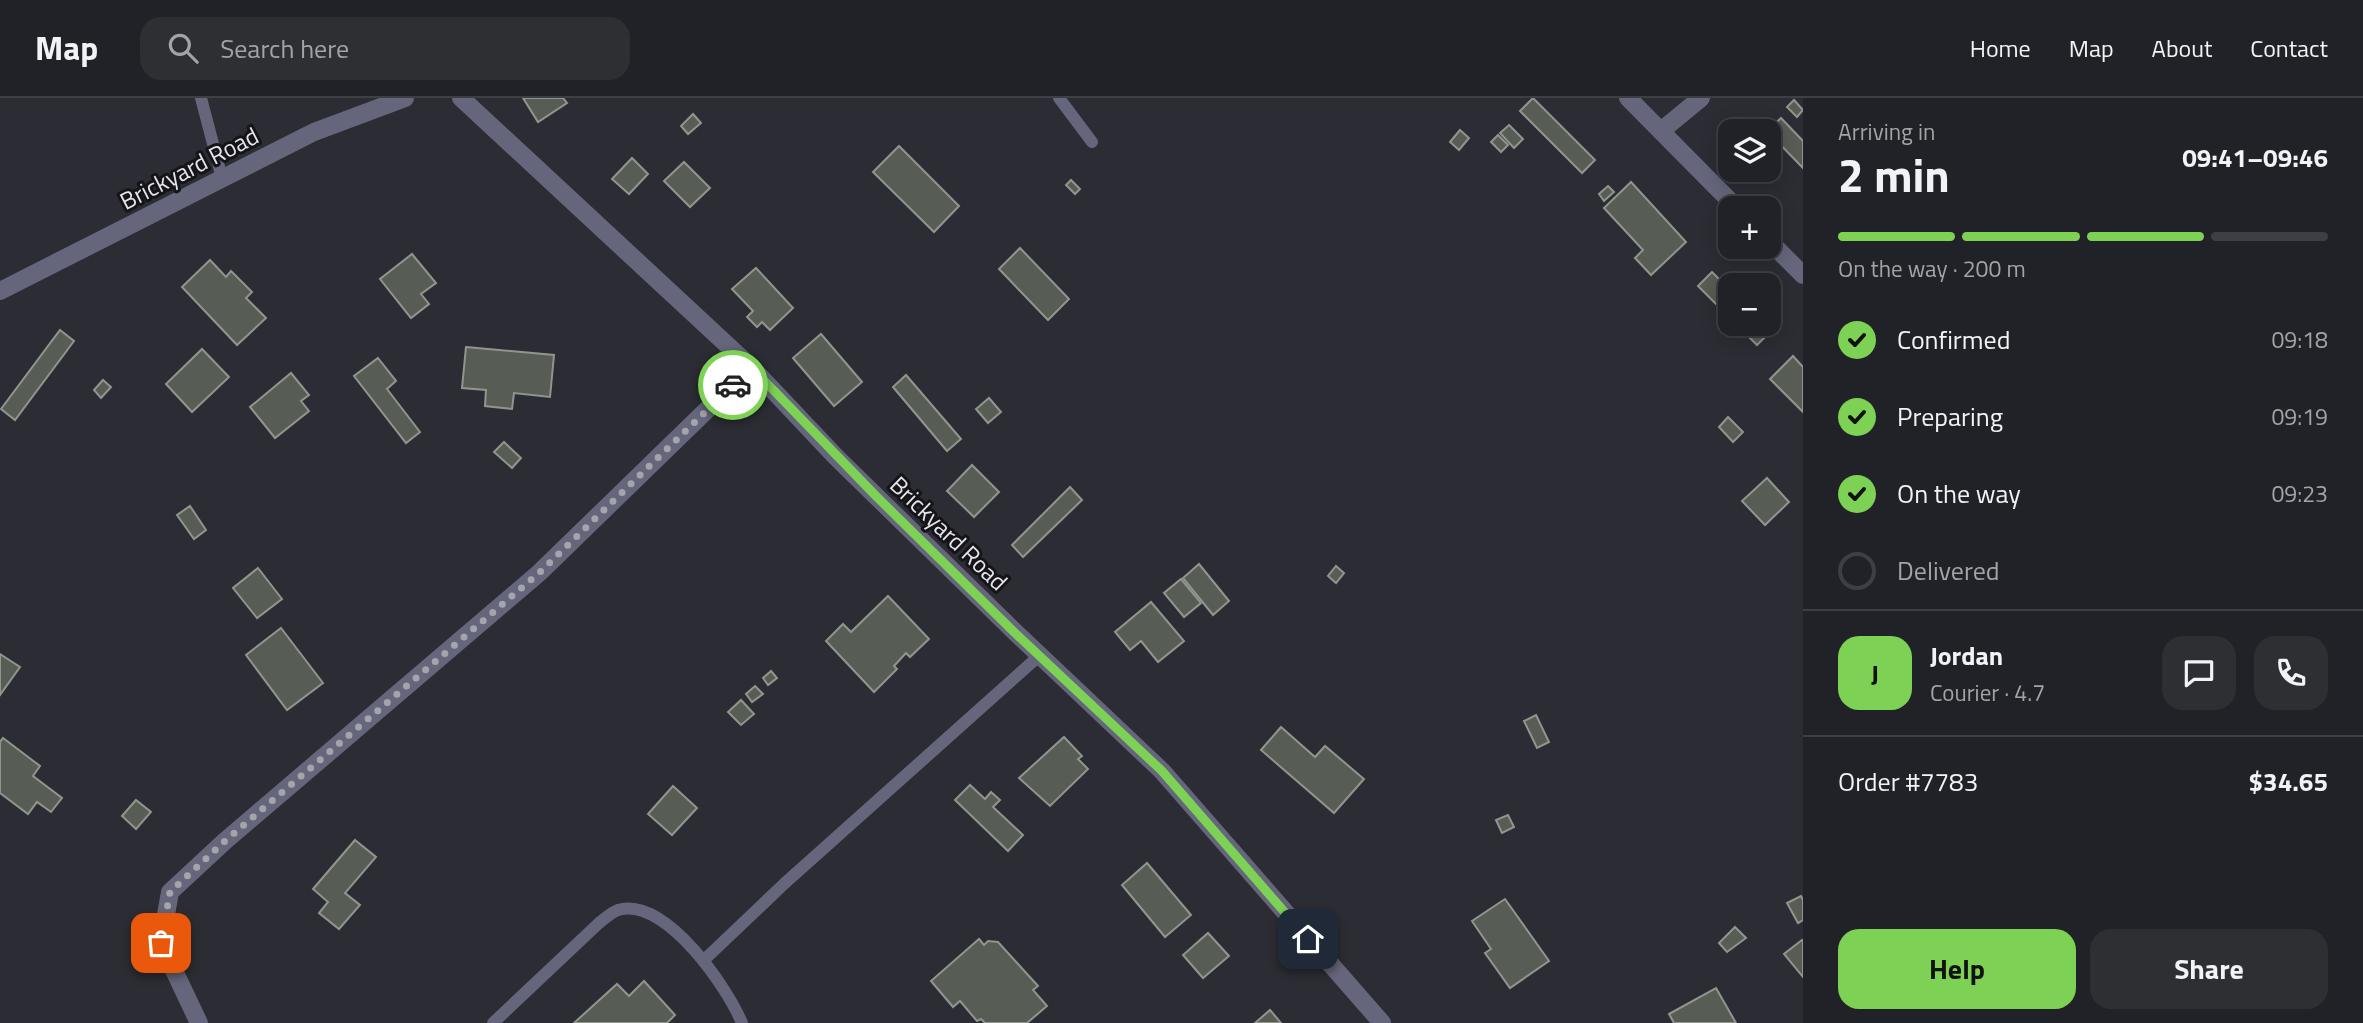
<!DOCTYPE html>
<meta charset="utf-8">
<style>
:root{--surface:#212227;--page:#2d2f33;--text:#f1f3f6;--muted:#a2a4a7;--line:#3e3f44;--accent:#7dd154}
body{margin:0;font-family:"Titillium Web",sans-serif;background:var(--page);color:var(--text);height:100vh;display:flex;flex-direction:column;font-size:26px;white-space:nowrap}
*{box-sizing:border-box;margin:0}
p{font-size:23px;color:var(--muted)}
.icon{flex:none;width:38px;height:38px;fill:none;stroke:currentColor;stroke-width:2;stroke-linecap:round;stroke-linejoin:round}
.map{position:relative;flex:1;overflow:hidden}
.panel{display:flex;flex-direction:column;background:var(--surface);width:560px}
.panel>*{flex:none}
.buttons{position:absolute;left:1718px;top:21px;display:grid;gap:14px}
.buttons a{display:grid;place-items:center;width:63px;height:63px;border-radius:14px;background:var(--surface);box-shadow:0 4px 18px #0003,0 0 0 2px var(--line);font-size:35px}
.pin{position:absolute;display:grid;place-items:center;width:60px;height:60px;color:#fff;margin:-30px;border-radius:14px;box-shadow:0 4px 10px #0006}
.courier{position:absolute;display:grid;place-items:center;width:70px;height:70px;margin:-35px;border:5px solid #7dd154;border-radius:50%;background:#fff;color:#222;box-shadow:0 2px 9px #0007}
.overview em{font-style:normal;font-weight:700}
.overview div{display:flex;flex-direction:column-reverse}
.overview{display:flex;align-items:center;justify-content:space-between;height:119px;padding:0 35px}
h1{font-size:46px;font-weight:700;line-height:52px}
.bar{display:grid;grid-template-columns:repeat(4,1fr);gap:10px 7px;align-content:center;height:84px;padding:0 35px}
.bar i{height:9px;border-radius:5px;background:var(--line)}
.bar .selected{background:var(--accent)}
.bar p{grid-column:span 4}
.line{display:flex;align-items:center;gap:18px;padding:0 35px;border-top:2px solid var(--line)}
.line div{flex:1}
.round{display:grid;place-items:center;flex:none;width:74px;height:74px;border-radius:21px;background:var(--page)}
ol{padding:0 35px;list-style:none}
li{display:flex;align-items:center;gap:21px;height:77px}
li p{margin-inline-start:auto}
li .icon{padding:7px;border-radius:50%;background:var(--accent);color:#111;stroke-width:4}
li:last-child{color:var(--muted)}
li i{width:38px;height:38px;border:4px solid var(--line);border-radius:50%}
.cta{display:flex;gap:14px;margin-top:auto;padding:14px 35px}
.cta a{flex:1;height:80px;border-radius:21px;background:var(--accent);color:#111;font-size:28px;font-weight:700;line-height:80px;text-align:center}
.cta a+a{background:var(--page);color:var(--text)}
header{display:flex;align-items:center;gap:42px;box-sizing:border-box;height:98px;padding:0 35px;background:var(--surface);border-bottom:2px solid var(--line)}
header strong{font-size:33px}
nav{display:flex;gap:38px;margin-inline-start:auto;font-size:24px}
.search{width:490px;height:63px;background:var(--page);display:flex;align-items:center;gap:18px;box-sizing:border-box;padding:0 24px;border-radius:21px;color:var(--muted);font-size:26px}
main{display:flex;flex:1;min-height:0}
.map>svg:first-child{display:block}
</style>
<header>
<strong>Map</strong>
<div class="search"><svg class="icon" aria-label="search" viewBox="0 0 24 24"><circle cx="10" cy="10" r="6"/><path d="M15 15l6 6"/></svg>Search here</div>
<nav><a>Home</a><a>Map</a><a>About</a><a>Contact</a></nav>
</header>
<main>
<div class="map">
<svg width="1803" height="925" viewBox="0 0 1803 925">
<rect width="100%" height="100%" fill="#2c2d34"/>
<g fill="#575c55" stroke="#90958d" stroke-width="2">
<polygon points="523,0 563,0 567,5 538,24"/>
<polygon points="1533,0 1595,62 1582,75 1520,13"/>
<polygon points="1794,2 1803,12 1797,19 1787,9"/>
<polygon points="693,16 701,25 688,36 681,28"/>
<polygon points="1781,20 1803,43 1803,70 1767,33"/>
<polygon points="1509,27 1523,41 1514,50 1500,35"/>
<polygon points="1460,32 1469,40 1459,52 1450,44"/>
<polygon points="1498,37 1508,47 1501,54 1491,44"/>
<polygon points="899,48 959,108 934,134 873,74"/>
<polygon points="632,60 648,76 629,96 612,81"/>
<polygon points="684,64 710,90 690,109 664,83"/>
<polygon points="1071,82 1080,91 1075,96 1066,87"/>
<polygon points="1631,84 1686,144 1651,177 1635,160 1643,152 1604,110"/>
<polygon points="1608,88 1614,94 1604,103 1599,96"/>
<polygon points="1020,150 1069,201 1048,222 999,171"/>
<polygon points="412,156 436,185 421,196 429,206 411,220 380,181"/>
<polygon points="210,162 226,179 231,173 252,194 246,200 266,220 237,247 182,189"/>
<polygon points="756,170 793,210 770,232 762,224 757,229 747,219 753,213 732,191"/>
<polygon points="1712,174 1731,193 1731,221 1698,188"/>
<polygon points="1736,226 1763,226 1771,233 1757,247"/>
<polygon points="60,232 74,243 15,322 1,311"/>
<polygon points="821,236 862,284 834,308 793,260"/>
<polygon points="466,249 554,257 550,299 514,295 512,311 485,308 486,292 462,290"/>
<polygon points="202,251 229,279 192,314 166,286"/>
<polygon points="1793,258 1803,269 1803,314 1770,281"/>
<polygon points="378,260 396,283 387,291 420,334 406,345 354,278"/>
<polygon points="291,275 309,297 301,303 309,313 275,340 250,309"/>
<polygon points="906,277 961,341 947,353 893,289"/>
<polygon points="103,282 111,289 101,300 94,292"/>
<polygon points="989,300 1001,314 988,325 976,311"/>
<polygon points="1728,319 1743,334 1733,344 1719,329"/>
<polygon points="504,344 521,360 512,370 494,354"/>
<polygon points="972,367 999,394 974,419 947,393"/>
<polygon points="1767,380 1789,404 1765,427 1742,403"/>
<polygon points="1070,389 1082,402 1023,459 1012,447"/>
<polygon points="190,408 206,432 194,441 177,417"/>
<polygon points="1199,466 1229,503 1213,517 1183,480"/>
<polygon points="1336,468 1344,475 1336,485 1328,478"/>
<polygon points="258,470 282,501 257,520 233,490"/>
<polygon points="1181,481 1201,505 1184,519 1164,495"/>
<polygon points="888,498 929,541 910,559 906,555 894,568 897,571 874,594 826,543 843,526 851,534"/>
<polygon points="1151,504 1184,543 1158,564 1141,543 1130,552 1115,534"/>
<polygon points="281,530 323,585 287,612 246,557"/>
<polygon points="0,556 20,569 0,597"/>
<polygon points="771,573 777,580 768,587 763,580"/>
<polygon points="755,588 763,596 752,604 746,596"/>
<polygon points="741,602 754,616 741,627 728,614"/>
<polygon points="1536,617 1549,644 1537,650 1524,623"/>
<polygon points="1281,629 1315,659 1325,648 1364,681 1334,715 1261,652"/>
<polygon points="1064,639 1082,658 1078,661 1088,671 1050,708 1019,680"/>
<polygon points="3,640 40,668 33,678 62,700 51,714 37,704 28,716 0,695 0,644"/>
<polygon points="970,687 985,701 991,694 1000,702 993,709 1023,737 1008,753 955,702"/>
<polygon points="673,688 697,710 672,737 648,716"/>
<polygon points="136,702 151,714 136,731 122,718"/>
<polygon points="1508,717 1514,729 1502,735 1496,722"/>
<polygon points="355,742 376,759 345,795 360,807 339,831 319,815 328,804 313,791"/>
<polygon points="1147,765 1191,817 1165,839 1122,787"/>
<polygon points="1801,798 1803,802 1803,822 1798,825 1787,805"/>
<polygon points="1505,801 1549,863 1510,890 1485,855 1491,851 1472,823"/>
<polygon points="1735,829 1746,840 1727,854 1719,845"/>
<polygon points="1208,835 1229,858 1203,880 1183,857"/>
<polygon points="979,841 984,847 988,843 998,844 1038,888 1033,892 1047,908 1027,925 985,925 981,921 977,923 960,903 953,909 931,883"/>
<polygon points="1802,842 1803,844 1803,879 1784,856"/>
<polygon points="644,883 675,917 667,925 574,925 617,886 629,898"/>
<polygon points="1716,890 1736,925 1674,925 1669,916"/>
<polygon points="1270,912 1281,925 1255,925"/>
</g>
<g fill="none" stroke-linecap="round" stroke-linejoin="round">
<g stroke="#65667b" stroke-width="12">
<polyline points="201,0 222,80"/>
<polyline points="1059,0 1092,44"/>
<polyline points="704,862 785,785 1039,558"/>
<path d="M493,925L599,825C606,820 613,812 622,811C668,803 727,889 742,925"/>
</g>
<g stroke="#65667b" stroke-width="18">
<polyline points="461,0 751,269 836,359 1015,534 1162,673 1382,925"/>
<polyline points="1628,0 1737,110"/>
<polyline points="1661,33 1701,0"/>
<polyline points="1769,143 1803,177"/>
<polyline points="0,193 314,34 405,0"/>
<polyline points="199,925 161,845 170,794 225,743 539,475 751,269"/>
</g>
</g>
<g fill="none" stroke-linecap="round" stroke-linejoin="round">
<polyline stroke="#a4a5aa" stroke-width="7" stroke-dasharray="0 12.6" points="161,845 170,794 225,743 539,475 733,287"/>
<polyline stroke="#7dd154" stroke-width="9" points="733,287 751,269 876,398 1014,534 1162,673 1308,841"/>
</g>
<g text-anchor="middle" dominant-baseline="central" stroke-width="6" stroke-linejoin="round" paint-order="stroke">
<g font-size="24" fill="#e5e5ea" stroke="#151519">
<text transform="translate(189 70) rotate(-27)">Brickyard Road</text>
<text transform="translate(949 435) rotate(44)">Brickyard Road</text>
</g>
</g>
</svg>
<div class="buttons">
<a><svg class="icon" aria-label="layers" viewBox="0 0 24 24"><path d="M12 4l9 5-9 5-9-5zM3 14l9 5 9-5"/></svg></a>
<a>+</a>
<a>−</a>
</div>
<div class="pin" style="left:161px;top:845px;background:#ea580c"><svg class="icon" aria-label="bag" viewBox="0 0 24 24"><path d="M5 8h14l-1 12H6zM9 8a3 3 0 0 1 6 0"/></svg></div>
<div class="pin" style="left:1308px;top:841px;background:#1f2937"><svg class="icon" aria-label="home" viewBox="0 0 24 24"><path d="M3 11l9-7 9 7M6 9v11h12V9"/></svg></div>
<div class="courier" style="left:733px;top:287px"><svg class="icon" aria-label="car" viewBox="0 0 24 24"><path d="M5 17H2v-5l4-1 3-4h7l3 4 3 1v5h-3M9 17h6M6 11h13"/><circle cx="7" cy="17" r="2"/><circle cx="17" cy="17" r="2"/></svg></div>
</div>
<section class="panel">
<div class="overview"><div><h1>2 min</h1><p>Arriving in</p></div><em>09:41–09:46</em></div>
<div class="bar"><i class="selected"></i><i class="selected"></i><i class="selected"></i><i></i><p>On the way · 200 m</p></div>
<ol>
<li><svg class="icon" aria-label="check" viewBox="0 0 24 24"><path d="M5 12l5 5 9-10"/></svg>Confirmed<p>09:18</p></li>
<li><svg class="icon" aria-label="check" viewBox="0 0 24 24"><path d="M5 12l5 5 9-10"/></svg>Preparing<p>09:19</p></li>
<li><svg class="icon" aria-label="check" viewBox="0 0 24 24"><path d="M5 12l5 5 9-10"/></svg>On the way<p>09:23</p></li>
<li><i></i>Delivered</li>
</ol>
<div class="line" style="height:126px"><b class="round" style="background:var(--accent);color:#111">J</b><div><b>Jordan</b><p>Courier · 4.7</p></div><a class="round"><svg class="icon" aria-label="chat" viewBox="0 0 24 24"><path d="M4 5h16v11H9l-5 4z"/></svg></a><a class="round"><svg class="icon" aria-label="phone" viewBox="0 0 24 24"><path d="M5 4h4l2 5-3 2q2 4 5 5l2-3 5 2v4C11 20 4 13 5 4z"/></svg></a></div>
<div class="line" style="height:91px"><div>Order #7783</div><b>$34.65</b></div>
<div class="cta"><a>Help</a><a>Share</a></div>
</section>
</main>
